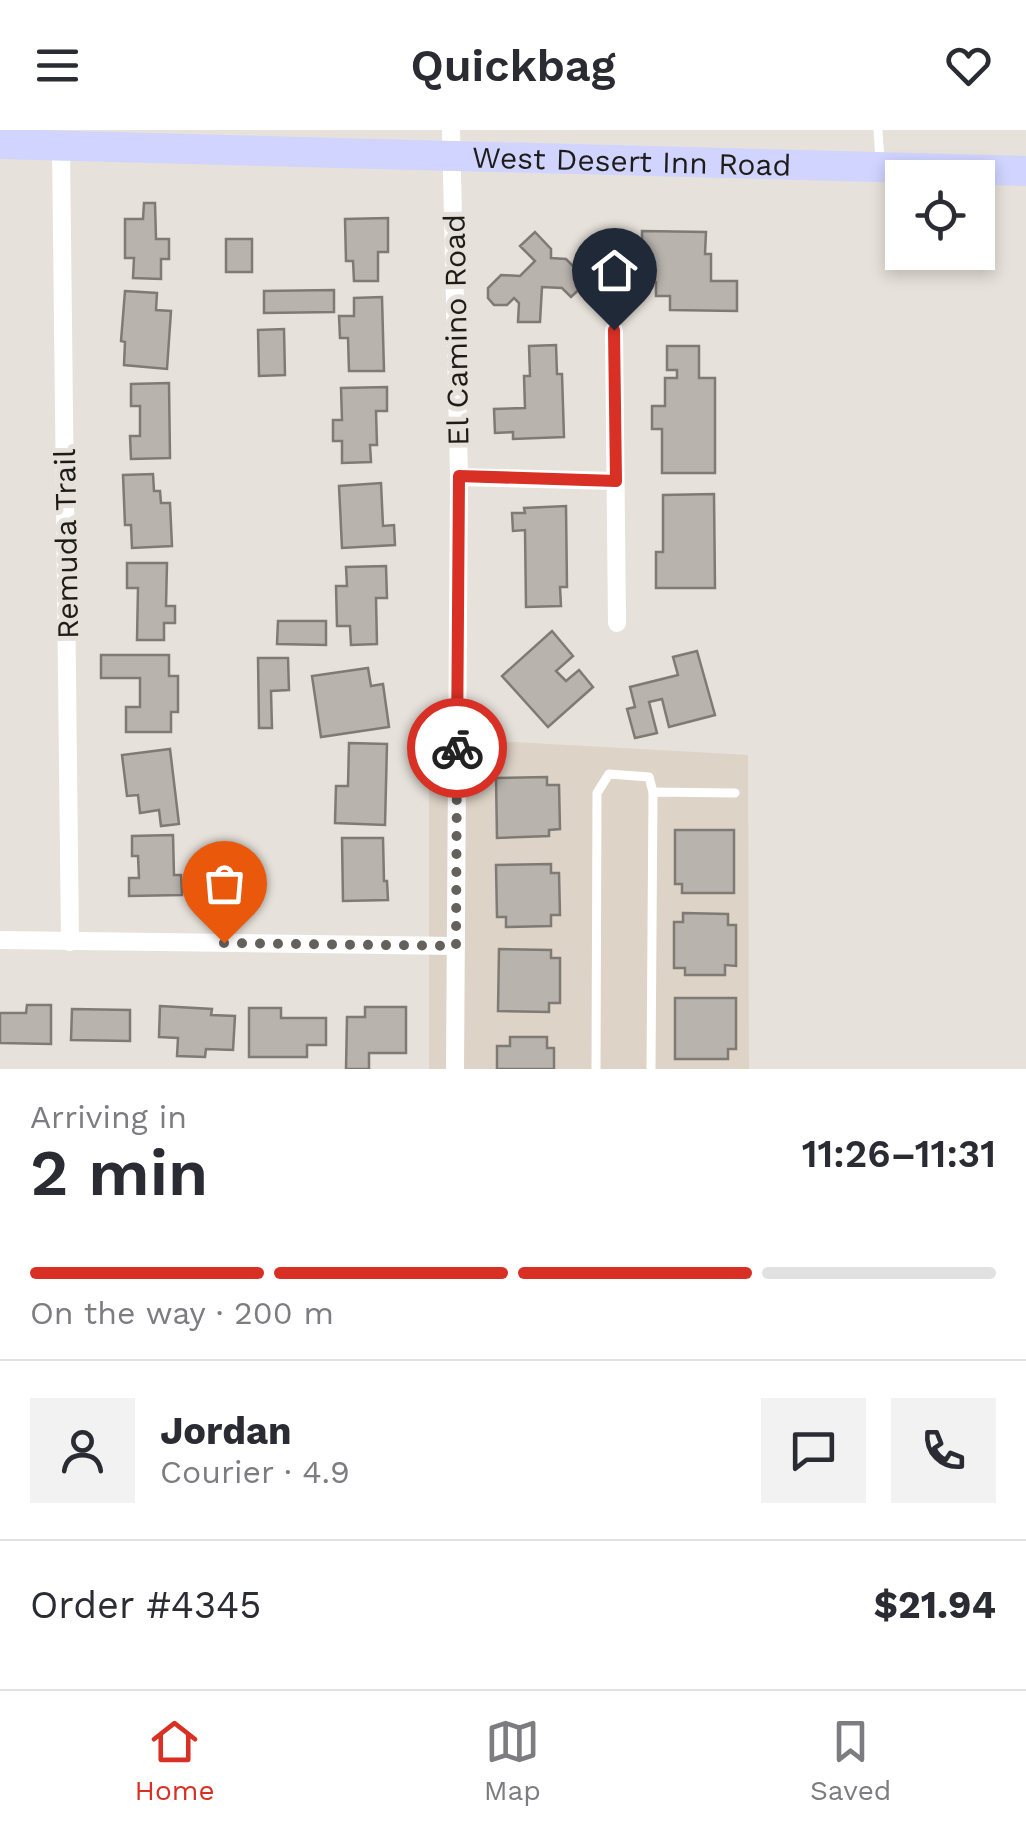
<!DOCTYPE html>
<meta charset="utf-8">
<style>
:root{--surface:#fff;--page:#f2f2f3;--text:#2b2b33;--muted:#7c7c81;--line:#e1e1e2;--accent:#d93025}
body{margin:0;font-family:"Work Sans",sans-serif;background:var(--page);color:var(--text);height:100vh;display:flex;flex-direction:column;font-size:38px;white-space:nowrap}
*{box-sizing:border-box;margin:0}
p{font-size:32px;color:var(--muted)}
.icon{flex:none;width:55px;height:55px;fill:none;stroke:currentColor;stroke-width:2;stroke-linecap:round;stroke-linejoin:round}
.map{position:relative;height:939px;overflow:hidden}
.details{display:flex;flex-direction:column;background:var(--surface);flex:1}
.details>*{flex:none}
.fabs{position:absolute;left:885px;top:30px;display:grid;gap:20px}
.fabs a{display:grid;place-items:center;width:110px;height:110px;border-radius:0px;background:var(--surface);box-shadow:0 5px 15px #0003;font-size:50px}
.pin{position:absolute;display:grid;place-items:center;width:85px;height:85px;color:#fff;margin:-102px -42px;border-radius:50% 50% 50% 0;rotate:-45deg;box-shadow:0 0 10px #0007}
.pin .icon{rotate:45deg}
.courier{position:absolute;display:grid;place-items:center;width:100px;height:100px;margin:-50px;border:8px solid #d93025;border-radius:50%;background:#fff;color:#222;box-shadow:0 2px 12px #0007}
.overview em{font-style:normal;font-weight:600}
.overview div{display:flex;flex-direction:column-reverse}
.overview{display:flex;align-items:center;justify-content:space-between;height:170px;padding:0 30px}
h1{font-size:65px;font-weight:600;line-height:75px}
.bar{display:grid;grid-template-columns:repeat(4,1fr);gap:15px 10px;align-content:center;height:120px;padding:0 30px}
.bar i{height:12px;border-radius:8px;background:var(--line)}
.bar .selected{background:var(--accent)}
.bar p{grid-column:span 4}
.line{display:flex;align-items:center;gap:25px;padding:0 30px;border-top:2px solid var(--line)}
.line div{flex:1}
.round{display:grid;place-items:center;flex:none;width:105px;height:105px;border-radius:0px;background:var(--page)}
header{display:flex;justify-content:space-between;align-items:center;height:130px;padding:0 30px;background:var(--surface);font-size:45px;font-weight:600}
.tab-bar{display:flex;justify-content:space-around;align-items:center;height:140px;border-top:2px solid var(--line);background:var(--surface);font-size:28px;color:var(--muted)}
.tab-bar a{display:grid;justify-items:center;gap:5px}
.tab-bar .selected{color:var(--accent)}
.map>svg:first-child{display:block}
</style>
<header><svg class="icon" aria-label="menu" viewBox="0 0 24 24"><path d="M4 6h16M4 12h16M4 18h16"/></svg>Quickbag<svg class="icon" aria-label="heart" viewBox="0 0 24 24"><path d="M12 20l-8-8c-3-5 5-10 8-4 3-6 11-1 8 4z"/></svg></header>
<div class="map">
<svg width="1026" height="939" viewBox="0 0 1026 939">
<rect width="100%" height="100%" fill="#e6e1da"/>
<polygon fill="#ddd3c6" points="476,610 748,625 749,939 429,939 429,612"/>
<g fill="#b9b3ad" stroke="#7f7a74" stroke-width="2.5">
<polygon points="144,73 155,73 156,109 169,109 169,129 161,129 161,149 133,148 134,128 125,128 125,89 143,89"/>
<polygon points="388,88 388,122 378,122 378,151 354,151 353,131 346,131 345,89"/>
<polygon points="642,101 706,102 705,124 711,124 711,151 737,151 737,181 670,180 670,166 656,166 656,152 642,152"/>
<polygon points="535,102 551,119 551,128 566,129 588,151 571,167 562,158 542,157 540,192 518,192 519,173 514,168 507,175 494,175 488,168 488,158 501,145 520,146 535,131 520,116"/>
<rect x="226" y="109" width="26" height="33"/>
<polygon points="334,160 334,182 264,183 264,161"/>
<polygon points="125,161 157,163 156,180 171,181 167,239 124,235 125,212 121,211"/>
<polygon points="382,167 384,241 349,241 348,208 340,208 339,186 354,186 354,168"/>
<polygon points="284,199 285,245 259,246 258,200"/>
<polygon points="556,215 557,244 562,244 564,307 513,309 513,302 495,303 494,279 525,278 524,246 530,246 529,216"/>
<polygon points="667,216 699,216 699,248 715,248 715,343 662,343 662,299 652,299 652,276 665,276 665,248 677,248 677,240 667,240"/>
<polygon points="169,253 170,328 131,329 130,306 140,306 140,276 131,276 131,254"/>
<polygon points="387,257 387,281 376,281 377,315 370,315 371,332 342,333 342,311 333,311 333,290 342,290 341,258"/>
<polygon points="153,344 154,361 160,361 161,373 170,373 172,416 132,418 131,395 125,395 123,345"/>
<polygon points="381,353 383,396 394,395 395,415 342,418 339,356"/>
<polygon points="714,364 715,458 656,458 656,422 663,422 663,365"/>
<polygon points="566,376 567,457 560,457 561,476 526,477 525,400 513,401 512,383 525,383 524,378"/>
<polygon points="127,433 167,433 166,476 175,476 175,493 164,493 164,510 137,510 138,458 127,458"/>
<polygon points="386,436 387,468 376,468 377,514 351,515 350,496 337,496 336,456 347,456 346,437"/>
<polygon points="278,491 326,491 326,515 277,514"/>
<polygon points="552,501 573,526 556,541 566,551 579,540 593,557 548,597 502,546"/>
<polygon points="697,521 715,585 669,597 662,569 649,572 657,603 635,608 627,579 635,577 630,557 678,545 673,527"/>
<polygon points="101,525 169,525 169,546 178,546 178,582 171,582 171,602 126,602 126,577 140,577 140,548 101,548"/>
<polygon points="258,528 288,528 289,560 271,561 272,598 259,598"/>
<polygon points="368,538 371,556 383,554 389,597 321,607 312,546"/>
<polygon points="349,613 387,614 385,695 335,693 336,656 348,656"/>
<polygon points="170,619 179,694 161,696 159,680 140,683 138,665 127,666 122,625"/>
<polygon points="547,647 547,655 559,655 560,699 549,700 549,706 497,708 496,648"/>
<polygon points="675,700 734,700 734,763 682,763 682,754 675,754"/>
<polygon points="173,705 174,745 181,745 182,765 129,766 129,748 139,748 138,726 132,726 132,706"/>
<polygon points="342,708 383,708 384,751 387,751 388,770 343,771"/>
<polygon points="551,734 551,743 559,743 560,785 551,785 551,796 506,797 506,787 497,787 496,735"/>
<polygon points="683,783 728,784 728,795 736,795 736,836 725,835 725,845 685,845 685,838 674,838 674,792 683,792"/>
<polygon points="499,819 551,820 551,828 560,828 560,873 549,873 549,882 498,881"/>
<polygon points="675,868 736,868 736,919 728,919 728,929 675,929"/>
<polygon points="27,875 51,875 51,914 0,913 0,883 26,883"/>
<polygon points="160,876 212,879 211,885 235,886 233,920 206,919 205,927 177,926 178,908 159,907"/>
<polygon points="365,877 406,877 406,923 369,923 369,939 346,939 347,887 365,887"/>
<polygon points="249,878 281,878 281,888 326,888 326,915 307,915 307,927 249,927"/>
<polygon points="72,879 130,880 130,911 71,910"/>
<polygon points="510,907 547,907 547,918 554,918 554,939 497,939 497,916 510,916"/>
</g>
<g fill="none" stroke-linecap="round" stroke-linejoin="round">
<g stroke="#fff" stroke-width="9">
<polyline points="878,0 880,30"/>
<polyline points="596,939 597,663 609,644 649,647 653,662"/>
<polyline points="651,939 653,662 735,663"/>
</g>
<g stroke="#fff" stroke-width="18">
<polyline points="451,0 459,347 455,939"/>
<polyline points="61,16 70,812"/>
<polyline points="614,200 617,493"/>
<polyline points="459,347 615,351"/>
<polyline points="0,810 456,816"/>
</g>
<path stroke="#d0d4fe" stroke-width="30" id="s1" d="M0,14L1026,41"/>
</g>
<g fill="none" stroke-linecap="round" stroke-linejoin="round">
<polyline stroke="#64615d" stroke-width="10" stroke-dasharray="0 18" points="224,813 456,816 457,618"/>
<polyline stroke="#d93025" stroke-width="12" points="457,618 459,346 616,351 614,200"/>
</g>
<g text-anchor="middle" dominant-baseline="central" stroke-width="10" stroke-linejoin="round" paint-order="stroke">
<g font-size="30" fill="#1e1c19" stroke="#e6e1da">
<text stroke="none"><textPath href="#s1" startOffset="632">West Desert Inn Road</textPath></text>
<text transform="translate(456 200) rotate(-91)">El Camino Road</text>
<text transform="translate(66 414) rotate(-91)">Remuda Trail</text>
</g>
</g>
</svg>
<div class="fabs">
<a><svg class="icon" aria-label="locate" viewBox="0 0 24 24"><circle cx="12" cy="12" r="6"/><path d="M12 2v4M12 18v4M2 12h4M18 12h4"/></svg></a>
</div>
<div class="pin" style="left:224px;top:813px;background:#ea580c"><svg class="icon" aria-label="bag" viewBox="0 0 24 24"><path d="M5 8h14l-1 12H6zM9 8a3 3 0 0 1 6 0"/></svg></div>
<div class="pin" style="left:614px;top:200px;background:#1f2937"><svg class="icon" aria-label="home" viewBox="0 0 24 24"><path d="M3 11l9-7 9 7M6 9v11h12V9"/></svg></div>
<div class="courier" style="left:457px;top:618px"><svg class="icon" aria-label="bike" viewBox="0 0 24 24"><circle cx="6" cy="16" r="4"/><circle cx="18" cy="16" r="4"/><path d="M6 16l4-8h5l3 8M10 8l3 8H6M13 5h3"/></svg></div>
</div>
<section class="details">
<div class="overview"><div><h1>2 min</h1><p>Arriving in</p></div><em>11:26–11:31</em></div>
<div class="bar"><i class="selected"></i><i class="selected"></i><i class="selected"></i><i></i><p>On the way · 200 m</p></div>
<div class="line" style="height:180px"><a class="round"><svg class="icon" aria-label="person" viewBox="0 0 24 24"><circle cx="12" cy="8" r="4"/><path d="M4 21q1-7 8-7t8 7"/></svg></a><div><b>Jordan</b><p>Courier · 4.9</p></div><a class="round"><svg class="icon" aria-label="chat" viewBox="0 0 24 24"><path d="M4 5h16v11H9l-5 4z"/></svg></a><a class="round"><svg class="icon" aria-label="phone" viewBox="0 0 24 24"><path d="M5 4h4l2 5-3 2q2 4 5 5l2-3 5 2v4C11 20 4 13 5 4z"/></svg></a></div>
<div class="line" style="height:130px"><div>Order #4345</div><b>$21.94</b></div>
</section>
<nav class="tab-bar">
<a class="selected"><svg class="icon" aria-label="home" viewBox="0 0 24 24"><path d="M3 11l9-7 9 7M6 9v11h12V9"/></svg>Home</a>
<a><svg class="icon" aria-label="map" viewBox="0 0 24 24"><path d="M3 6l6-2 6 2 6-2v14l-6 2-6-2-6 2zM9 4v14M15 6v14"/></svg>Map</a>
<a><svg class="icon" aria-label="saved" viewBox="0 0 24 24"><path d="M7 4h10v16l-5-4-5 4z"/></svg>Saved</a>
</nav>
